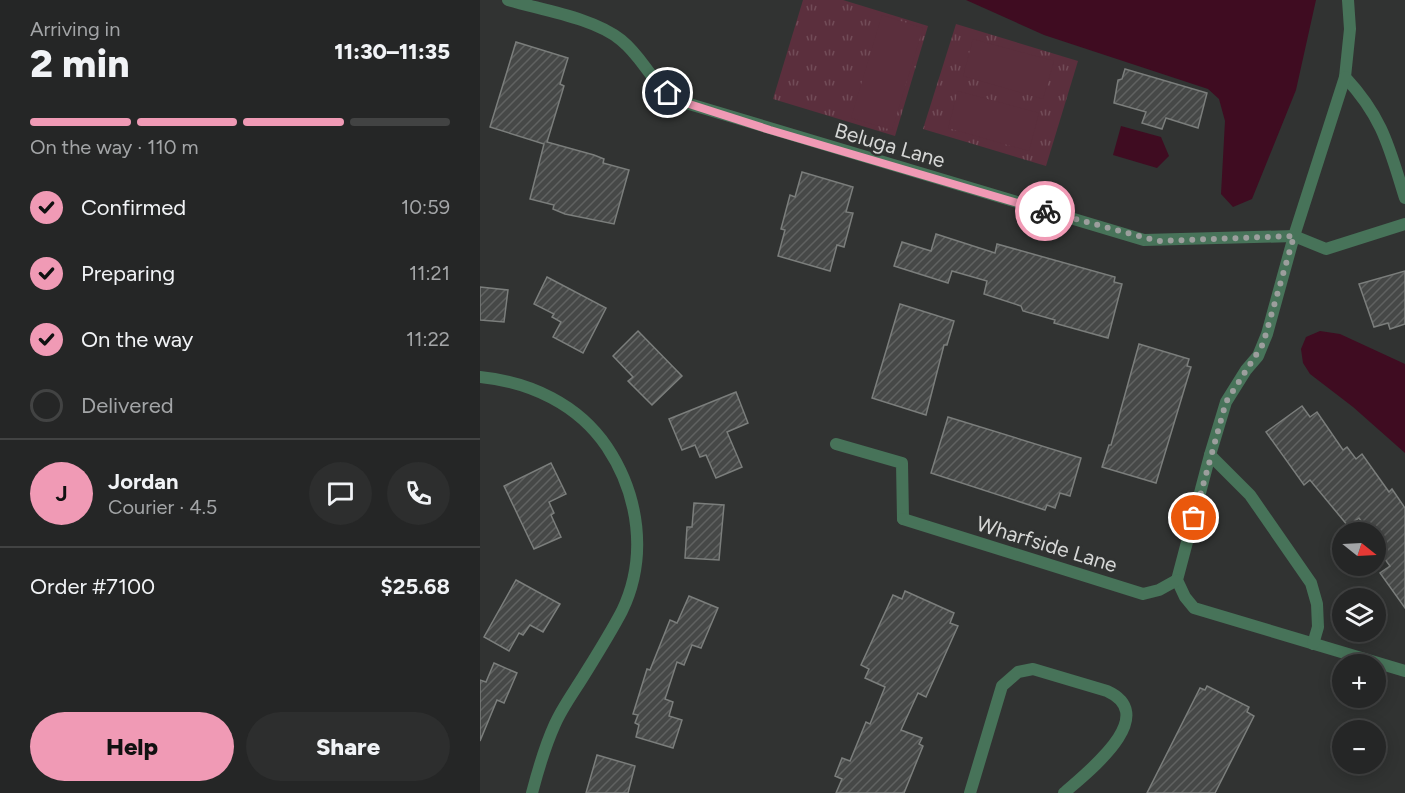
<!DOCTYPE html>
<meta charset="utf-8">
<style>
:root{--surface:#252626;--page:#2d2e2e;--text:#f1f3f6;--muted:#a3a5a7;--line:#424343;--accent:#f09ab5}
body{margin:0;font-family:Figtree,sans-serif;background:var(--page);color:var(--text);height:100vh;display:flex;flex-direction:column;font-size:22px;white-space:nowrap}
*{box-sizing:border-box;margin:0}
p{font-size:20px;color:var(--muted)}
.icon{flex:none;width:33px;height:33px;fill:none;stroke:currentColor;stroke-width:2;stroke-linecap:round;stroke-linejoin:round}
.map{position:relative;flex:1;overflow:hidden}
.details{display:flex;flex-direction:column;background:var(--surface);width:480px}
.details>*{flex:none}
.needle{width:39px;rotate:108deg}
.tools{position:absolute;left:852px;top:522px;display:grid;gap:12px}
.tools a{display:grid;place-items:center;width:54px;height:54px;border-radius:50%;background:var(--surface);box-shadow:0 3px 15px #0003,0 0 0 2px var(--line);font-size:30px}
.pin{position:absolute;display:grid;place-items:center;width:51px;height:51px;color:#fff;margin:-26px;border:3px solid #fff;border-radius:50%;box-shadow:0 2px 6px #0007}
.courier{position:absolute;display:grid;place-items:center;width:60px;height:60px;margin:-30px;border:4px solid #f09ab5;border-radius:50%;background:#fff;color:#222;box-shadow:0 2px 8px #0007}
.headline em{font-style:normal;font-weight:800}
.headline div{display:flex;flex-direction:column-reverse}
.headline{display:flex;align-items:center;justify-content:space-between;height:102px;padding:0 30px}
h1{font-size:39px;font-weight:800;line-height:45px}
.bar{display:grid;grid-template-columns:repeat(4,1fr);gap:9px 6px;align-content:center;height:72px;padding:0 30px}
.bar i{height:8px;border-radius:4px;background:var(--line)}
.bar .active{background:var(--accent)}
.bar p{grid-column:span 4}
.line{display:flex;align-items:center;gap:15px;padding:0 30px;border-top:2px solid var(--line)}
.line div{flex:1}
.round{display:grid;place-items:center;flex:none;width:63px;height:63px;border-radius:32px;background:var(--page)}
ol{padding:0 30px;list-style:none}
li{display:flex;align-items:center;gap:18px;height:66px}
li p{margin-inline-start:auto}
li .icon{padding:6px;border-radius:50%;background:var(--accent);color:#111;stroke-width:4}
li:last-child{color:var(--muted)}
li i{width:33px;height:33px;border:3px solid var(--line);border-radius:50%}
.cta{display:flex;gap:12px;margin-top:auto;padding:12px 30px}
.cta a{flex:1;height:69px;border-radius:36px;background:var(--accent);color:#111;font-size:24px;font-weight:800;line-height:69px;text-align:center}
.cta a+a{background:var(--page);color:var(--text)}
main{display:flex;flex:1;min-height:0}
.map>svg:first-child{display:block}
</style>
<main>
<section class="details">
<div class="headline"><div><h1>2 min</h1><p>Arriving in</p></div><em>11:30–11:35</em></div>
<div class="bar"><i class="active"></i><i class="active"></i><i class="active"></i><i></i><p>On the way · 110 m</p></div>
<ol>
<li><svg class="icon" aria-label="check" viewBox="0 0 24 24"><path d="M5 12l5 5 9-10"/></svg>Confirmed<p>10:59</p></li>
<li><svg class="icon" aria-label="check" viewBox="0 0 24 24"><path d="M5 12l5 5 9-10"/></svg>Preparing<p>11:21</p></li>
<li><svg class="icon" aria-label="check" viewBox="0 0 24 24"><path d="M5 12l5 5 9-10"/></svg>On the way<p>11:22</p></li>
<li><i></i>Delivered</li>
</ol>
<div class="line" style="height:108px"><b class="round" style="background:var(--accent);color:#111">J</b><div><b>Jordan</b><p>Courier · 4.5</p></div><a class="round"><svg class="icon" aria-label="chat" viewBox="0 0 24 24"><path d="M4 5h16v11H9l-5 4z"/></svg></a><a class="round"><svg class="icon" aria-label="phone" viewBox="0 0 24 24"><path d="M5 4h4l2 5-3 2q2 4 5 5l2-3 5 2v4C11 20 4 13 5 4z"/></svg></a></div>
<div class="line" style="height:78px"><div>Order #7100</div><b>$25.68</b></div>
<div class="cta"><a>Help</a><a>Share</a></div>
</section>
<div class="map">
<svg width="925" height="793" viewBox="0 0 925 793">
<defs>
<pattern id="park-tufts" width="24" height="20" patternUnits="userSpaceOnUse" patternTransform="scale(1.5)"><rect width="24" height="20" fill="#5b2f3d"/><path d="M3 7l-1-3M5 7V3M7 7l1-3M15 17l-1-3M17 17v-4M19 17l1-3" fill="none" stroke="#724c58"/></pattern>
<pattern id="building-hatch" width="6" height="6" patternUnits="userSpaceOnUse" patternTransform="scale(1.5)"><rect width="6" height="6" fill="#464847"/><path d="M-1 1l2-2M0 6l6-6M5 7l2-2" fill="none" stroke="#606261"/></pattern>
</defs>
<rect width="100%" height="100%" fill="#313332"/>
<g fill="url(#park-tufts)">
<polygon points="323,0 363,0 448,26 415,136 293,99"/>
<polygon points="476,24 598,61 566,166 443,129"/>
</g>
<g fill="#5b2f3d">
<polygon points="402,15 443,28 412,130 371,118"/>
<polygon points="493,39 574,61 563,99 483,76"/>
<polygon points="478,91 559,113 549,151 468,128"/>
</g>
<g fill="#3f0c21">
<polygon points="486,0 836,0 816,90 772,199 753,207 741,194 745,121 739,99 728,89 564,35"/>
<polygon points="641,126 681,137 689,156 677,168 633,155"/>
<polygon points="840,331 860,334 925,364 925,453 873,407 830,374 823,363 821,349 826,337"/>
</g>
<g fill="url(#building-hatch)" stroke="#7b7e7c" stroke-width="1.5">
<polygon points="36,42 88,58 80,84 84,86 67,142 114,155 124,159 123,163 149,170 134,224 85,214 73,209 74,205 50,199 64,144 10,127"/>
<polygon points="645,69 727,93 718,128 686,118 682,129 662,123 666,112 634,103 638,80 642,79"/>
<polygon points="322,172 373,187 366,212 373,213 364,247 357,245 350,271 298,256 305,230 301,229 310,195 315,197"/>
<polygon points="456,234 515,253 517,244 635,277 634,282 642,284 628,338 574,323 575,320 543,311 541,306 504,294 507,281 472,271 468,283 414,266 422,242 451,251"/>
<polygon points="925,271 925,324 910,329 908,323 894,327 879,284"/>
<polygon points="67,277 126,308 103,353 73,337 81,322 72,317 74,314 54,304"/>
<polygon points="0,287 28,290 24,322 0,320"/>
<polygon points="420,304 474,321 467,345 464,345 446,415 392,398"/>
<polygon points="158,331 202,376 172,405 148,381 153,377 133,356"/>
<polygon points="659,344 709,359 707,366 711,367 676,483 622,467 629,445 631,445"/>
<polygon points="256,392 268,423 247,432 262,467 236,478 226,455 220,457 215,445 202,450 189,419"/>
<polygon points="822,406 830,417 837,412 863,450 867,447 876,459 882,454 909,492 912,489 925,508 925,608 900,573 910,566 896,547 896,532 889,532 879,518 868,526 830,480 824,485 786,432"/>
<polygon points="468,417 601,458 590,496 580,493 575,508 567,505 565,510 451,473"/>
<polygon points="71,463 86,494 69,502 74,513 71,515 81,537 54,549 24,486"/>
<polygon points="214,503 244,505 239,560 205,558 207,527 212,527"/>
<polygon points="36,580 80,604 63,632 50,625 43,635 39,633 29,651 4,637"/>
<polygon points="425,591 474,613 470,623 478,626 446,697 438,693 421,730 442,738 439,744 443,746 424,793 356,793 362,779 355,776 362,758 370,761 386,722 390,724 405,687 385,678 389,669 381,665 413,595 422,599"/>
<polygon points="209,596 238,608 221,648 212,645 204,665 197,662 185,699 193,702 189,716 202,720 193,748 156,737 159,725 155,723 158,715 153,714 167,669 170,670 190,620 197,623"/>
<polygon points="14,663 37,673 24,703 17,700 0,741 0,680 6,682"/>
<polygon points="727,686 769,707 767,712 774,716 735,793 667,793 720,688 725,690"/>
<polygon points="117,755 155,766 148,793 106,793"/>
</g>
<g fill="none" stroke-linecap="round" stroke-linejoin="round">
<polyline stroke="#477359" stroke-width="12" points="356,444 422,463 423,519"/>
<g stroke="#477359" stroke-width="12">
<path d="M28,0C62,10 114,18 141,40C168,62 170,87 206,103L664,240L814,236L846,249L925,224"/>
<path d="M868,0L870,29L865,77C903,118 909,147 925,198"/>
<path d="M0,377C50,382 98,404 127,447C159,495 168,557 142,611C130,634 116,656 103,677C93,693 82,708 75,724C65,746 58,770 52,793"/>
<polyline points="730,455 697,580 705,597 714,608 925,671"/>
<polyline points="423,519 663,594 679,590 697,580"/>
<polyline points="833,644 838,627 837,604 831,583 770,495 730,455 746,402 766,370 778,356 787,334 814,236 865,77"/>
<path d="M490,793L522,686L538,672L553,669L627,691C682,716 605,774 584,793"/>
</g>
</g>
<g fill="none" stroke-linecap="round" stroke-linejoin="round">
<polyline stroke="#9c9e9d" stroke-width="6" stroke-dasharray="0 10.8" points="565,211 678,241 814,236 783,344 746,402 714,518"/>
<polyline stroke="#f09ab5" stroke-width="8" points="188,93 206,103 290,130 565,211"/>
</g>
<g text-anchor="middle" dominant-baseline="central" stroke-width="5" stroke-linejoin="round" paint-order="stroke">
<g font-size="21" fill="#d6d7d6" stroke="#313332">
<text transform="translate(410 145) rotate(16)">Beluga Lane</text>
<text transform="translate(567 544) rotate(17)">Wharfside Lane</text>
</g>
</g>
</svg>
<div class="tools">
<a><svg class="needle" viewBox="-14 -14 28 28"><path d="M0-13l5 13h-10z" fill="#e53935"/><path d="M0 13l5-13h-10z" fill="#a3a5a7"/></svg></a>
<a><svg class="icon" aria-label="layers" viewBox="0 0 24 24"><path d="M12 4l9 5-9 5-9-5zM3 14l9 5 9-5"/></svg></a>
<a>+</a>
<a>−</a>
</div>
<div class="pin" style="left:714px;top:518px;background:#ea580c"><svg class="icon" aria-label="bag" viewBox="0 0 24 24"><path d="M5 8h14l-1 12H6zM9 8a3 3 0 0 1 6 0"/></svg></div>
<div class="pin" style="left:188px;top:93px;background:#1f2937"><svg class="icon" aria-label="home" viewBox="0 0 24 24"><path d="M3 11l9-7 9 7M6 9v11h12V9"/></svg></div>
<div class="courier" style="left:565px;top:211px"><svg class="icon" aria-label="bike" viewBox="0 0 24 24"><circle cx="6" cy="16" r="4"/><circle cx="18" cy="16" r="4"/><path d="M6 16l4-8h5l3 8M10 8l3 8H6M13 5h3"/></svg></div>
</div>
</main>
